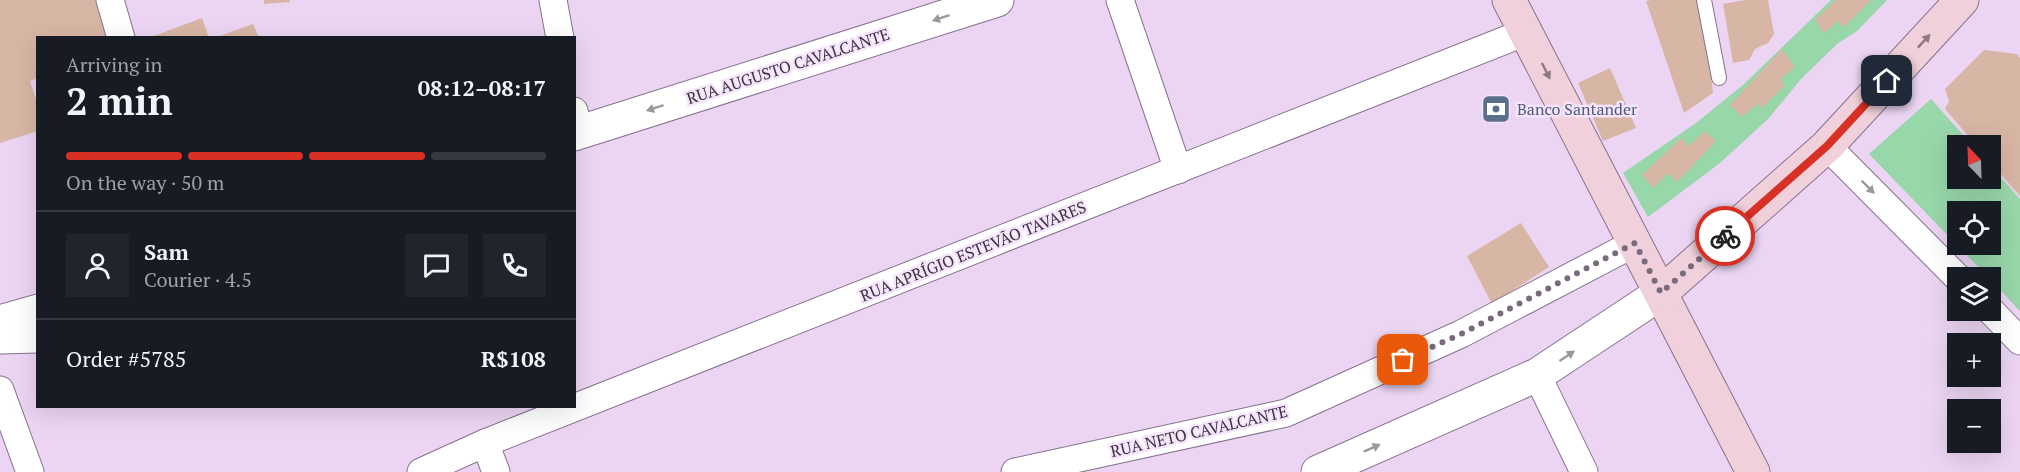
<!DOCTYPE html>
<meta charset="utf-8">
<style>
:root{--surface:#171b24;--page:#20242c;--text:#f1f3f6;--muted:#9ea1a6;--line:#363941;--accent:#d93025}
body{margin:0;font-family:"PT Serif",serif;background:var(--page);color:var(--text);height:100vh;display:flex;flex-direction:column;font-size:22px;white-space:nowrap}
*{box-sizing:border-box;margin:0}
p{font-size:20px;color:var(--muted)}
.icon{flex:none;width:33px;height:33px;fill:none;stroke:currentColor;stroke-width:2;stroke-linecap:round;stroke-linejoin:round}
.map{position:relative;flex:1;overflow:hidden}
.details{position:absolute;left:36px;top:36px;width:540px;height:372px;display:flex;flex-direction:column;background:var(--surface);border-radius:0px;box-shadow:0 6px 24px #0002}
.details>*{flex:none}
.needle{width:39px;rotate:337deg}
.tools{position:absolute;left:1947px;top:135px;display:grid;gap:12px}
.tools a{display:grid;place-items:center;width:54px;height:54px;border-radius:0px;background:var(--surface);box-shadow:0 6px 24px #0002;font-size:30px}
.pin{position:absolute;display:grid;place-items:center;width:51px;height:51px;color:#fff;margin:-26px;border-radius:12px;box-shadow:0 3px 9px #0006}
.courier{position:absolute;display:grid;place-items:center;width:60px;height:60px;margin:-30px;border:4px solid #d93025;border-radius:50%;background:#fff;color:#222;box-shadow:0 2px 8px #0007}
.overview em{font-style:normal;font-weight:600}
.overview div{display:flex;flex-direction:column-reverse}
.overview{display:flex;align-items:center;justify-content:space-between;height:102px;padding:0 30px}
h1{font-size:39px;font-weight:600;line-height:45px}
.bar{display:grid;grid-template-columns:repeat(4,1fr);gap:9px 6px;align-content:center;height:72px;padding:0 30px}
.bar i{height:8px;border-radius:4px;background:var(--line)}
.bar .active{background:var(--accent)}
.bar p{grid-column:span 4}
.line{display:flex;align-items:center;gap:15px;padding:0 30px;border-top:2px solid var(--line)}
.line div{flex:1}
.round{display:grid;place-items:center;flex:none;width:63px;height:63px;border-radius:0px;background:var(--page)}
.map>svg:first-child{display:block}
</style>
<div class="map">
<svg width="2020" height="472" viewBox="0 0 2020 472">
<rect width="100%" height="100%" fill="#ebd5f3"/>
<g fill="#98d7aa" fill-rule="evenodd">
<polygon points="1831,0 1887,0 1857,31 1837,44 1801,79 1768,119 1720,163 1648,217 1623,173 1696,123 1743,85"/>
<path d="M1931,99L1972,145L1958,146V178H1990L1991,166L2020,199V311L1991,280L1990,278L1988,277L1869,154ZM1958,212H1990V244H1958Z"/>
</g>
<g fill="#d8b6a5">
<polygon points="0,0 99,0 111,38 38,38 38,78 30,81 38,105 38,131 0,143"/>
<polygon points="264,0 290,0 290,2 264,4"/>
<polygon points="1651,0 1702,0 1713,93 1684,113 1646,1"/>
<polygon points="1745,0 1768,0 1774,34 1768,43 1755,49 1749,60 1733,63 1723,4"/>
<polygon points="1836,0 1871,0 1843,28 1838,21 1824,33 1815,20"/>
<polygon points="202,18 209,38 151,38 151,37"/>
<polygon points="253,24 259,38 217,38 217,37"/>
<polygon points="1782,49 1795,67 1781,79 1784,86 1762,108 1757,104 1742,117 1730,105"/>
<polygon points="1984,50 2017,54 2020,58 2020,196 1990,162 1990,146 1977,146 1945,109 1949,101 1945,89"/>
<polygon points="1610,68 1636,128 1603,141 1578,83"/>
<polygon points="1705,131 1716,141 1677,182 1668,173 1654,188 1642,175 1681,138 1689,146"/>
<polygon points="1521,223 1549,267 1492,304 1467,256"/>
</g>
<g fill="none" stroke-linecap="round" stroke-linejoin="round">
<g stroke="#86728c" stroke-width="16">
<polyline id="service" points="1704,0 1719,78"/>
</g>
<g stroke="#86728c" stroke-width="29">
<g id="minor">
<polyline points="110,0 121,38"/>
<polyline points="553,0 560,38"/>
<polyline points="1120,0 1178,170"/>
<polyline points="574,111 579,132"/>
<polyline points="1827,146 1958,278"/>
<polyline points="1990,310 2020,341"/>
<polyline points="1537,375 1584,472"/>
<polyline points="0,390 30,472"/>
<polyline points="485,443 496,472"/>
<polyline points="421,472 485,443 1526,32"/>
<polyline points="1015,472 1286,413 1461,334 1635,243"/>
</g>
</g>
<g stroke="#86728c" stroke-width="35">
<g id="tertiary">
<polyline points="574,134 997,0"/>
<polyline points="0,322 38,311"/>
<polyline points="0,337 38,336"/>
<polyline points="1318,472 1537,375 1661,293"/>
</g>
</g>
<g stroke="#86728c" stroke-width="35">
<g id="secondary">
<polyline points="1509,0 1753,472"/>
<polyline points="1661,293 1827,146 1962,0"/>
</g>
</g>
<use href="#service" stroke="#fff" stroke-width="14"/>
<use href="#minor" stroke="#fff" stroke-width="27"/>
<use href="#tertiary" stroke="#fff" stroke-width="33"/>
<use href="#secondary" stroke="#f0d0da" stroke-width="33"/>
</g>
<defs><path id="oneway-solid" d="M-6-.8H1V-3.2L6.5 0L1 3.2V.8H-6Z" transform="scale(1.5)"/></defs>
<g fill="#9d989e">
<use href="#oneway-solid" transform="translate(941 18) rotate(162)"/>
<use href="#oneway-solid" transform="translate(655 108) rotate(162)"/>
<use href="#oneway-solid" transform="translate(1868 187) rotate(45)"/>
<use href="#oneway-solid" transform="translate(1567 356) rotate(-34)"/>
<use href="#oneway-solid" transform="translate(1372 448) rotate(-24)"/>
</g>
<g fill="#8c7984">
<use href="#oneway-solid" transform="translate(1924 41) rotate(-47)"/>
<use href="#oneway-solid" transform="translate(1546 71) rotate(63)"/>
</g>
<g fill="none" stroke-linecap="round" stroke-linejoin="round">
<polyline stroke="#796b7d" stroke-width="6" stroke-dasharray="0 10.8" points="1403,360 1461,334 1635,243 1661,293 1725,236"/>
<polyline stroke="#d93025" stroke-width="8" points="1725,236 1827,146 1887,81"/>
</g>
<defs>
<g id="bank-square" transform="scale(1.5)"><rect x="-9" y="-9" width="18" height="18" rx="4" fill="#5c6f8a" stroke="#f6e4fc"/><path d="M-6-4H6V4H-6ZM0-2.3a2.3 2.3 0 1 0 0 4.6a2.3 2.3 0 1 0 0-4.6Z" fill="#fff"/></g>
</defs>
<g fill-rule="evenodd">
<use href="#bank-square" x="1496" y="109"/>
</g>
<g text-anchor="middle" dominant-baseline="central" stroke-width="5" stroke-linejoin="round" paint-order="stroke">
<g font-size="16" fill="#3b323d" stroke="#f6e4fc">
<text transform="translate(788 66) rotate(-18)">RUA AUGUSTO CAVALCANTE</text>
<text transform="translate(973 251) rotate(-22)">RUA APRÍGIO ESTEVÃO TAVARES</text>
<text transform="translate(1199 431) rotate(-13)">RUA NETO CAVALCANTE</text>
</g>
<g font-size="16" fill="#4e5e75" stroke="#f6e4fc" text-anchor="start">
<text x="1517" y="109">Banco Santander</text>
</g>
</g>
</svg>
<div class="tools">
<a><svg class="needle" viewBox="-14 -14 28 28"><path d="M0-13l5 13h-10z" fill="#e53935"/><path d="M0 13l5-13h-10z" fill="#9ea1a6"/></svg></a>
<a><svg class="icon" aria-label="locate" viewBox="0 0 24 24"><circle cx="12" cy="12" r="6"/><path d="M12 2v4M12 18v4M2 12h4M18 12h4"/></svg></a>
<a><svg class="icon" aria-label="layers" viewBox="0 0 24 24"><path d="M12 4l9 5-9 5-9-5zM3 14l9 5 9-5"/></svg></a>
<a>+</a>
<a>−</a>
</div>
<div class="pin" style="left:1403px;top:360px;background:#ea580c"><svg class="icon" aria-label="bag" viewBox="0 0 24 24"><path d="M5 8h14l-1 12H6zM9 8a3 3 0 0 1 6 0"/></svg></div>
<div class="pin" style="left:1887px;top:81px;background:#1f2937"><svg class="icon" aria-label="home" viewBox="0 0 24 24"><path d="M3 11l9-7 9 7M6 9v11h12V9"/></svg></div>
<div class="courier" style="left:1725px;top:236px"><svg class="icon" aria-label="bike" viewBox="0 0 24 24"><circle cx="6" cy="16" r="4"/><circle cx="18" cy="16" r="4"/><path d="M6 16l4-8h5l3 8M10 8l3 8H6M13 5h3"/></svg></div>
<section class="details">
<div class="overview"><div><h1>2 min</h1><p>Arriving in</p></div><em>08:12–08:17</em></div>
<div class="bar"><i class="active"></i><i class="active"></i><i class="active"></i><i></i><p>On the way · 50 m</p></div>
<div class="line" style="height:108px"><a class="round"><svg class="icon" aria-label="person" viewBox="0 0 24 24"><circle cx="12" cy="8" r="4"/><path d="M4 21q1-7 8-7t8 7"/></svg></a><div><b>Sam</b><p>Courier · 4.5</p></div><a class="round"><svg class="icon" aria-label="chat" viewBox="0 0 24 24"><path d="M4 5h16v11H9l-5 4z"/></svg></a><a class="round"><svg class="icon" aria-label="phone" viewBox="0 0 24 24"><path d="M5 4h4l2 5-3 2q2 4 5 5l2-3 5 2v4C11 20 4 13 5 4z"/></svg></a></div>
<div class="line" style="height:78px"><div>Order #5785</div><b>R$108</b></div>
</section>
</div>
